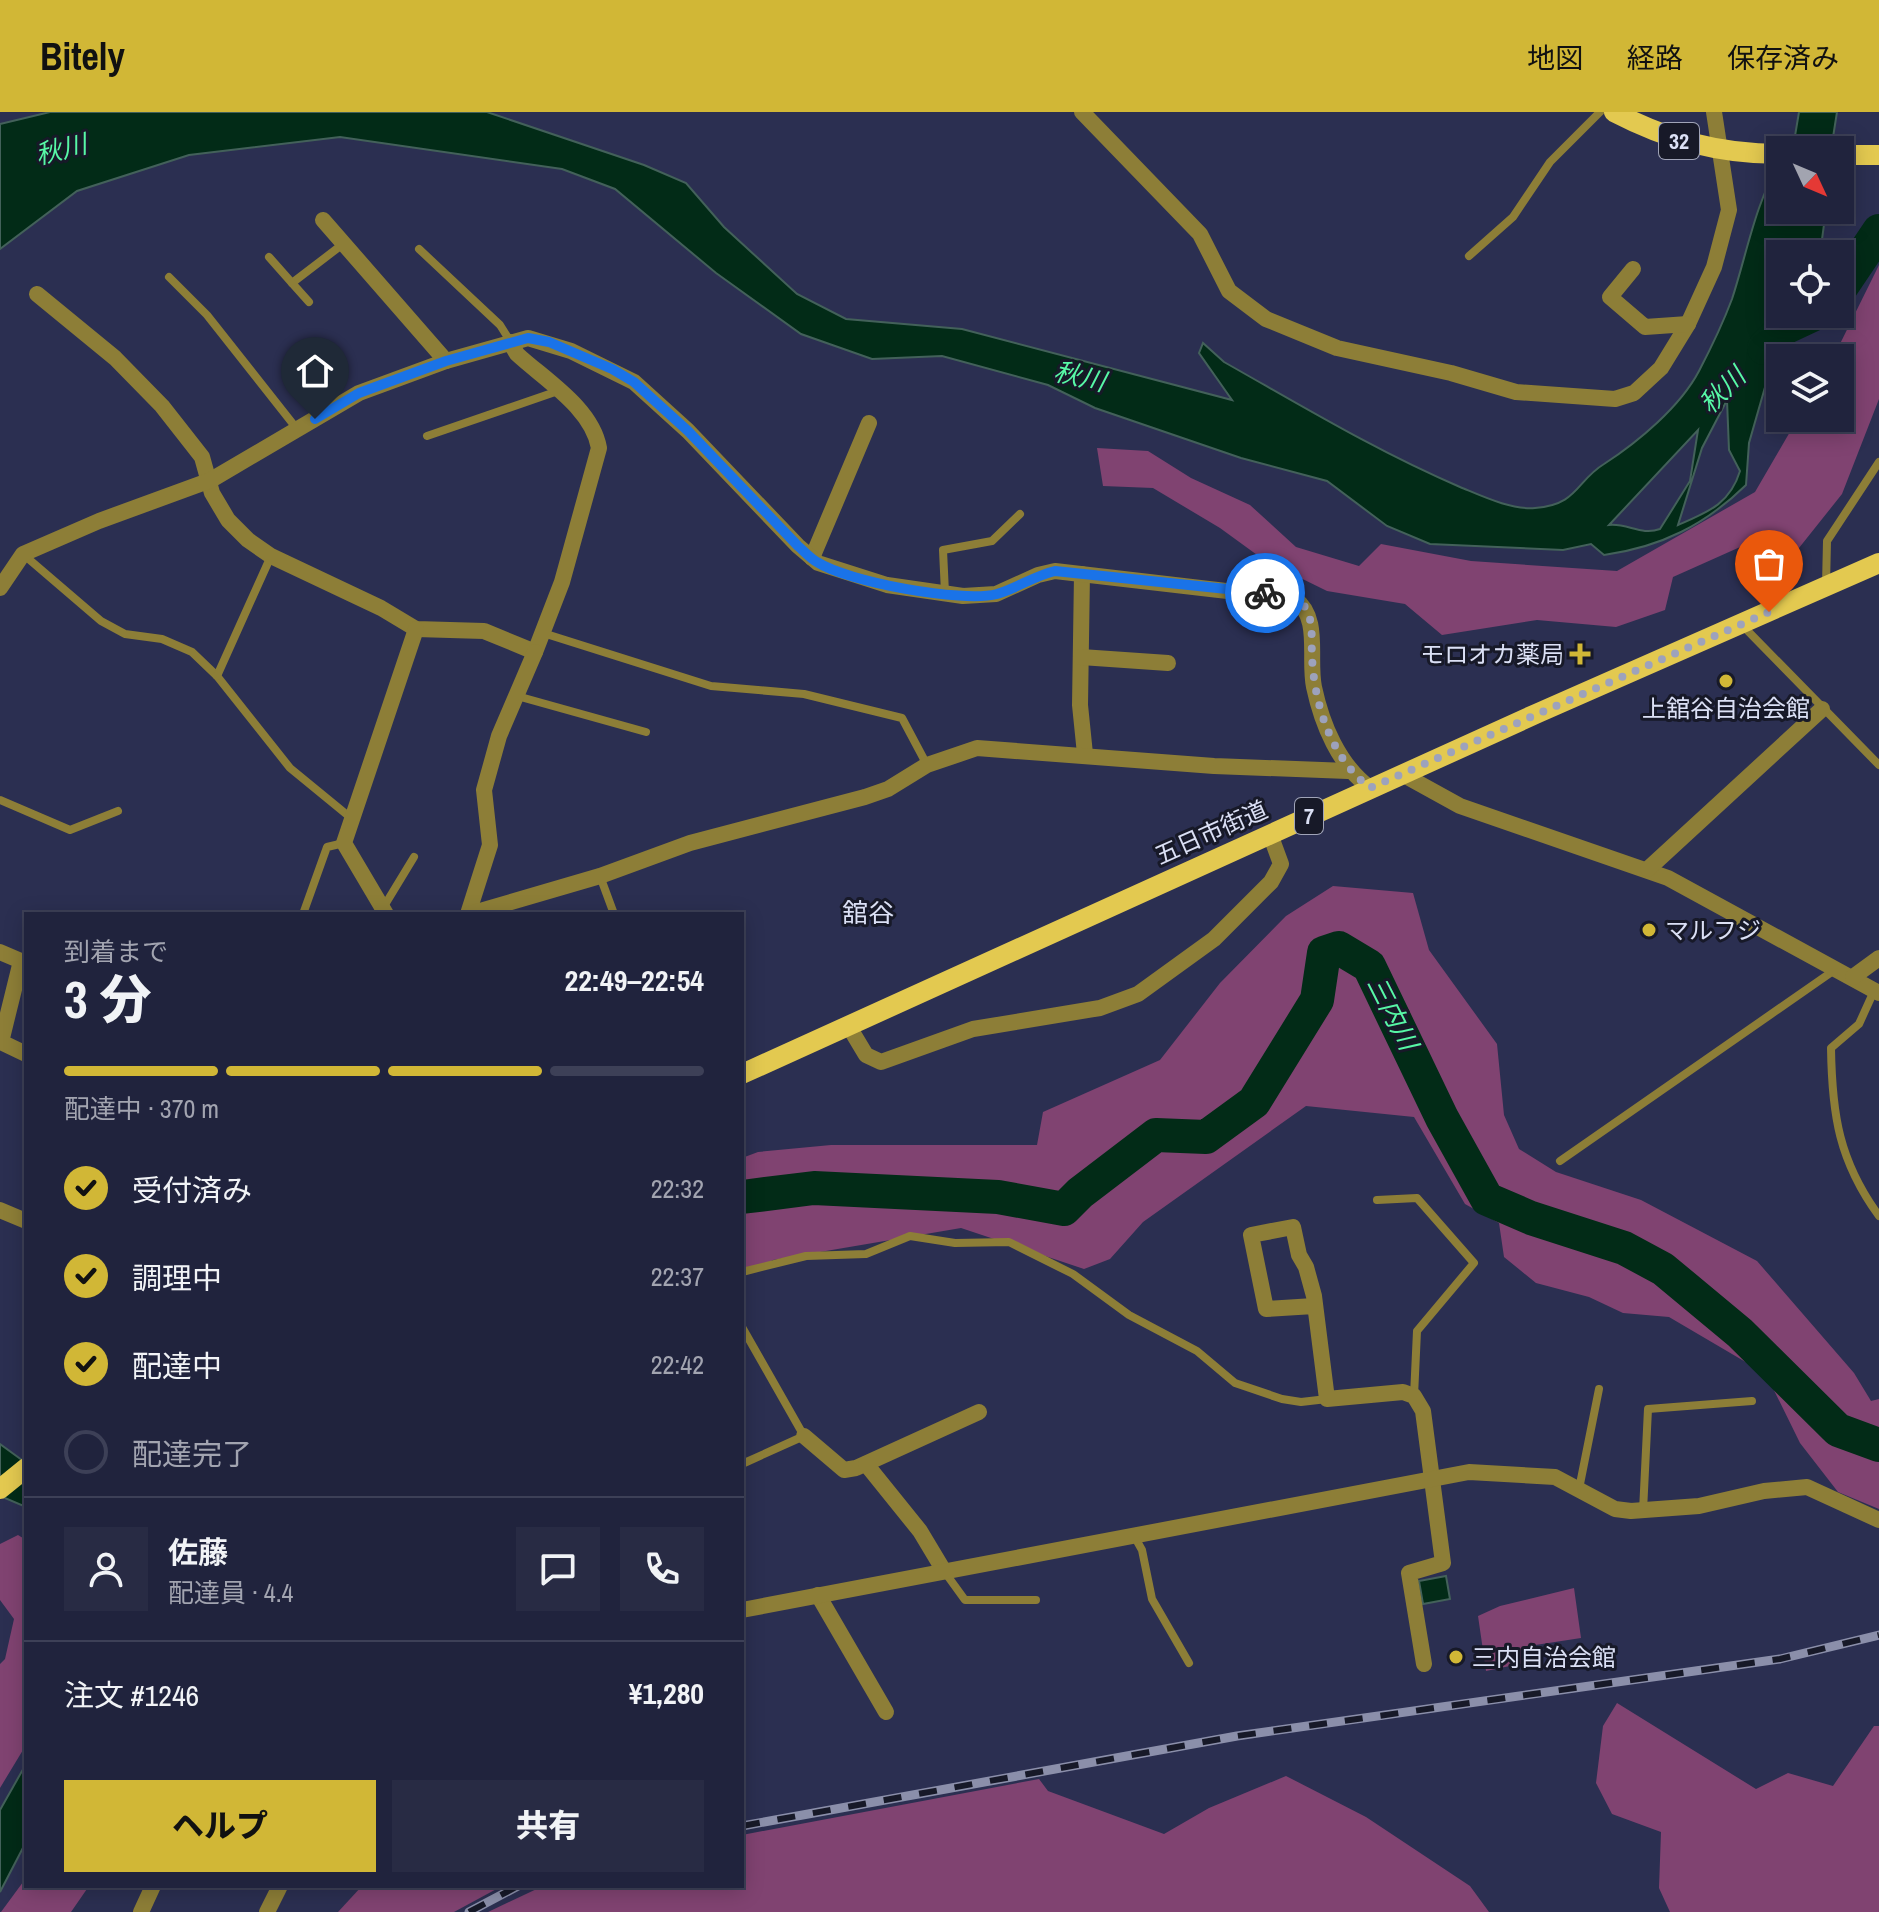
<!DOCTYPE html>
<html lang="ja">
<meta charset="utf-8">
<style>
:root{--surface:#20233d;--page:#282b44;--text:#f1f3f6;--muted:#a2a4b0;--line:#3d4057;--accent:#d1b736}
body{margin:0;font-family:"Archivo Narrow","Noto Sans JP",sans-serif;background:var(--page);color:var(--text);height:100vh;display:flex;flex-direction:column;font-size:30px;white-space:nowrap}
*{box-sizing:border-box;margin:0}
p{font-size:26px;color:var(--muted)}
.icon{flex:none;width:44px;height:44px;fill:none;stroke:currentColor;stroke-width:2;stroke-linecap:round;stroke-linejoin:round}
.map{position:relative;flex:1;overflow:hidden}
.sheet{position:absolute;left:24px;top:800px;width:720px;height:976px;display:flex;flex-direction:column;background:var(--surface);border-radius:0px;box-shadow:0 4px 20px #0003,0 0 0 2px var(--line)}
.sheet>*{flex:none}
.needle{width:52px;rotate:134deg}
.buttons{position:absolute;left:1766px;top:24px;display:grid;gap:16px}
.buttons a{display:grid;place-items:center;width:88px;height:88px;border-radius:0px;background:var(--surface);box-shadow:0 4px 20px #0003,0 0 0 2px var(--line);font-size:40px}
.pin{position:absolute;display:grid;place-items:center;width:68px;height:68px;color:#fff;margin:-82px -34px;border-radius:50% 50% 50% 0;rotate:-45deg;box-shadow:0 0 8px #0007}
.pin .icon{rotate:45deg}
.courier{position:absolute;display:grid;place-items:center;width:80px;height:80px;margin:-40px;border:6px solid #1a73e8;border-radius:50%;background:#fff;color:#222;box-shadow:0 2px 10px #0007}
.overview em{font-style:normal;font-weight:800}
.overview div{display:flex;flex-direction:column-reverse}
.overview{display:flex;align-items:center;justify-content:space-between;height:136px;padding:0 40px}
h1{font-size:52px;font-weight:800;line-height:60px}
.bar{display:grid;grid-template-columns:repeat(4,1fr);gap:12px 8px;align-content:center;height:96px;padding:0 40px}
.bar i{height:10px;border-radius:6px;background:var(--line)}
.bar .current{background:var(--accent)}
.bar p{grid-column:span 4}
.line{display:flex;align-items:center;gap:20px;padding:0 40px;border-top:2px solid var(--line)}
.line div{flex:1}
.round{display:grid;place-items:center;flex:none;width:84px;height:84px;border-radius:0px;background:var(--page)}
ol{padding:0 40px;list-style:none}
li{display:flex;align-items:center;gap:24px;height:88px}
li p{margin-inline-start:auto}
li .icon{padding:8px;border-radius:50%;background:var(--accent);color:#111;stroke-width:4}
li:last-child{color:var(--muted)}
li i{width:44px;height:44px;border:4px solid var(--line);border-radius:50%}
.button{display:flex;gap:16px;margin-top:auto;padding:16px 40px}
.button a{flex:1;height:92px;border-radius:0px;background:var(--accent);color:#111;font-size:32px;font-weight:800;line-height:92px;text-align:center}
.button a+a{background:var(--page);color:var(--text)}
header{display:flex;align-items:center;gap:48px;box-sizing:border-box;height:112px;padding:0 40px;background:var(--accent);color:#111}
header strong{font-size:38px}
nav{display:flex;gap:44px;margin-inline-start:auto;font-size:28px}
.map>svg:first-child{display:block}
</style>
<header>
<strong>Bitely</strong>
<nav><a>地図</a><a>経路</a><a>保存済み</a></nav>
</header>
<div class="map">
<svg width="1879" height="1800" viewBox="0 0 1879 1800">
<rect width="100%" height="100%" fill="#2b2f51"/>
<g fill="#804371">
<polygon points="1879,153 1879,287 1842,382 1795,441 1767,423 1673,465 1665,498 1616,515 1537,508 1442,523 1405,492 1327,479 1264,448 1220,416 1153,376 1103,374 1097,336 1148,339 1191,366 1250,393 1296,435 1359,454 1381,432 1471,449 1617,459 1755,380 1798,306 1840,306 1840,246 1833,246"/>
<polygon points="1333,774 1413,781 1429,838 1497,932 1504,1003 1519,1037 1556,1060 1641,1088 1757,1149 1854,1261 1871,1289 1879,1287 1879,1397 1838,1380 1800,1331 1766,1262 1669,1205 1623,1201 1589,1185 1536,1171 1504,1145 1499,1111 1465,1092 1414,1005 1306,994 1143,1110 1110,1147 1084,1157 961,1116 773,1148 742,1165 742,1046 758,1040 831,1033 1037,1033 1043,1000 1160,948 1220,871 1286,804"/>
<polygon points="18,1423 26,1428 26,1633 0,1676 0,1552 5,1547 14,1507 0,1488 0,1432"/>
<polygon points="1574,1476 1581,1526 1523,1535 1524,1551 1486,1559 1478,1504 1500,1494"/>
<polygon points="1617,1591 1756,1677 1788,1661 1833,1674 1874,1614 1879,1614 1879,1800 1670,1800 1659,1776 1661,1720 1612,1702 1596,1671 1603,1614"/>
<polygon points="1286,1664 1366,1705 1470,1774 1489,1800 488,1800 543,1774 742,1774 742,1723 1039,1667 1048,1679 1164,1722 1209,1696"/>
<polygon points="26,1766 26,1774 89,1774 71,1800 1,1800"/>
<polygon points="362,1774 502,1774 454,1800 338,1800"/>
</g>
<g fill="#022b17" stroke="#43615a" stroke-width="2" fill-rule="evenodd">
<path d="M50,0H487L644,53L686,71L724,115L797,182L846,207L962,217L1232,288L1199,241L1203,231L1224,250C1302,294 1378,340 1460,375C1482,384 1511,398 1535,396C1578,393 1576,369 1604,352C1638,330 1680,295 1699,259C1711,236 1723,211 1732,187C1747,141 1755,92 1780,50V98H1826L1820,142H1780V202H1804L1776,237L1749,331L1746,373C1705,413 1661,435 1604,443L1591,432L1563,438L1430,432L1387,414L1327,369L1241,346L1095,296L1048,273L942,244L872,247L801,222L716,161L615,77L562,57L340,25L189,43L77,79L0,137V12ZM1727,288L1729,338L1740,359C1730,392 1708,400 1678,413L1702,336ZM1698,318L1690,369L1660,417C1641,424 1628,411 1609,413Z"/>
<polygon points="1799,0 1837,0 1831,38 1787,38 1795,24"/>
<polygon points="0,1332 26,1351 26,1395 0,1384"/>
<polygon points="1446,1464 1450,1487 1423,1492 1419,1469"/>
<polygon points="26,1652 26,1730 0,1780 0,1698"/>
</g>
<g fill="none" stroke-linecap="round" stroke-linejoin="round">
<g stroke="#022b17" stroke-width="34">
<polyline points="1840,177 1879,119"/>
<polyline points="1764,236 1782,217 1814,202"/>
<polyline points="742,1085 814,1076 998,1085 1064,1097 1080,1081 1156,1023 1206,1025 1254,990 1317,888 1324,841 1339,836 1369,854 1442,1006 1487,1087 1531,1106 1624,1136 1663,1157 1740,1221 1838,1318 1879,1333"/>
</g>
<g stroke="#8d7e37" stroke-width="8">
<polyline points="419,137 500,213 510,229"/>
<polyline points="1469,144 1513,105 1550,50 1600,0"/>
<polyline points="269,145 292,171 343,132"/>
<polyline points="169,165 207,203 297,317"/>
<polyline points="292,171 309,190"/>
<polyline points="427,324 558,279"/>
<polyline points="24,443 101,509 125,522 162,527 192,540 217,564 290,656 351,706"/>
<polyline points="1826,473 1827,429 1879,350"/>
<polyline points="945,481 943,438 992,429 1020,402"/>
<polyline points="1741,512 1879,653"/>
<polyline points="543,521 711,574 804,582 902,606 927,653"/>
<polyline points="217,564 271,444"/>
<polyline points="517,584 646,620"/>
<polyline points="0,688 70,718 118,699"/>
<polyline points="600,764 614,802"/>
<polyline points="383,796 414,745"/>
<polyline points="303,802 327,735 344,731"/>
<path d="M1874,879L1859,912L1831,936C1832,1003 1839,1049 1879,1104"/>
<polyline points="1560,1049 1836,857"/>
<polyline points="1377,1088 1417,1086 1474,1151 1417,1219 1414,1284"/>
<polyline points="742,1160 806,1144 866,1142 910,1124 955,1131 1009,1130 1073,1162 1129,1203 1197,1239 1235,1271 1282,1287 1301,1290 1327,1287"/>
<polyline points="742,1215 804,1324 742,1352"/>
<polyline points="1579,1377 1599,1277"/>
<polyline points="1643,1399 1648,1297 1752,1289"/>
<polyline points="1133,1422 1142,1438 1152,1487 1189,1551"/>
<polyline points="944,1459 965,1488 1036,1488"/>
</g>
<g stroke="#8d7e37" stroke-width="16">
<polyline points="1082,0 1200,122 1229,179 1266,207 1337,236 1451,261 1516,280 1615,287 1634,281 1661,256 1688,212 1714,155 1729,98 1714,0"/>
<polyline points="323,108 446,249"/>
<polyline points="1633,157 1610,185 1645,215 1688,212"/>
<path d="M37,182L115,246L162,294L202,345L212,381L228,408L248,428L271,444L381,496L416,517L484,519L535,540L562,470L599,336C592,296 545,268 517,242L510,230"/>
<polyline points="812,446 869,311"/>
<polyline points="1082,462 1080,593 1085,642"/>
<path d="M0,476L23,442L99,409L211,368L359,281L446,249L528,226L571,239L634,270L688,319L798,434L818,451L887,473L963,484L996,482L1038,463L1055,459L1295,487C1321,506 1308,546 1314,575C1322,613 1339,653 1370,676"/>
<polyline points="1081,545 1168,551"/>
<polyline points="1402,662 1460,694 1668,766 1879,881"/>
<polyline points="1648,757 1822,597"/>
<polyline points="386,802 344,731 416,517"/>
<polyline points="468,802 490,733 484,678 499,624 535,540"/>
<polyline points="470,802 600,764 690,731 865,685 888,677 927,653 977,636 1214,654 1348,659"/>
<polyline points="0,840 21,849 1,930 26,942"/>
<polyline points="1853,865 1879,846"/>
<polyline points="848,913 866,943 881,950 973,917 1100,896 1138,882 1214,827 1271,770 1281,752 1270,722"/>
<polyline points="1314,1194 1266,1197 1251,1123 1293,1115 1299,1143 1306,1155 1314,1184 1327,1287 1403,1280 1414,1284 1423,1299 1443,1451 1409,1461 1424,1552"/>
<polyline points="804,1324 844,1358 856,1356 979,1300"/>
<polyline points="866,1352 920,1419 944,1459"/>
<polyline points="818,1483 886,1600"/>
<polyline points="742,1498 1469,1360 1555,1365 1615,1397 1631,1399 1699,1394 1764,1379 1807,1375 1879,1408"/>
<polyline points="267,1800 280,1774"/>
</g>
<g stroke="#8d7e37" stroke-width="16">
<polyline points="0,1098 26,1109"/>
<polyline points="141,1800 153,1774"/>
</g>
<g stroke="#e3c950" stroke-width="20">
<path d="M1614,0C1668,28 1719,42 1780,42"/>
<polyline points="1840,43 1879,43"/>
<polyline points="742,962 1538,601 1879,451"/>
<polyline points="0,1377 26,1356"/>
</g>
<g stroke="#8b8faa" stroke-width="9">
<g id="rail">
<polyline points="742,1714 1237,1624 1780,1547 1879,1523"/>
<polyline points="469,1800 518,1774"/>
</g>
</g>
<use href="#rail" stroke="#171928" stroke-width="6" stroke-dasharray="18" stroke-linecap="butt"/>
</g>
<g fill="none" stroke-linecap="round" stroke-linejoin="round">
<path stroke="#9da2bc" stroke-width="8" stroke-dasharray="0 14.4" d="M1265,481C1279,482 1295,482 1305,495C1314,509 1311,528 1312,544C1314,592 1331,646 1370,676L1769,500"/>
<path stroke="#1a73e8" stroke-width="10" d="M315,307L359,281L446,249L528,226L549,230L612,257L634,270L688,319L798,434C804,439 810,446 817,450C848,470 962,491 997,482C1017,476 1034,464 1055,459L1265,481"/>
</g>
<g fill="#d1b736" stroke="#171928" stroke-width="3">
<path d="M1576 530h8v8h8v8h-8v8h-8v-8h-8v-8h8z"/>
<circle cx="1726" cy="569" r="8"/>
<circle cx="1649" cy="818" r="8"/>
<circle cx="1456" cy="1545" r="8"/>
</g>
<g text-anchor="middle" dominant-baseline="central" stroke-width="6" stroke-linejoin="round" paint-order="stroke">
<g fill="#171928" stroke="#a0a4b8" stroke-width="2">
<rect x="1659" y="11" width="40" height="36" rx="6"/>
<rect x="1295" y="686" width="28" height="36" rx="6"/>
</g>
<g font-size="22" font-weight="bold" fill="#dbe0f5">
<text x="1679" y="29">32</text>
<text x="1309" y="704">7</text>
</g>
<g font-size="24" fill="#dbe0f5" stroke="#171928" text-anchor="start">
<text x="1564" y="542" text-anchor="end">モロオカ薬局</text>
<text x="1726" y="596" text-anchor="middle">上舘谷自治会館</text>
<text x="1665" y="818">マルフジ</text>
<text x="1472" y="1545">三内自治会館</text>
</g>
<g font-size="24" fill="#dbe0f5" stroke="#171928">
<text transform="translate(1211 720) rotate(-24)">五日市街道</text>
</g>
<g font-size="26" font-style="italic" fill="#57f8a6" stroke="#171928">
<text transform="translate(61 37) rotate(-14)">秋川</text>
<text transform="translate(1080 264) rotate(13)">秋川</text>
<text transform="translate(1722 278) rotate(-45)">秋川</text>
<text transform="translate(1393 901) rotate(63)">三内川</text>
</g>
<g font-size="26" fill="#dbe0f5" stroke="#171928">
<text x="868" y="800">舘谷</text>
</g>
</g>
</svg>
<div class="buttons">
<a><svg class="needle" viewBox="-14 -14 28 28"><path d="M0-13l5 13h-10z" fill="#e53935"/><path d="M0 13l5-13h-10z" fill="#a2a4b0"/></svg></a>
<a><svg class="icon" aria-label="locate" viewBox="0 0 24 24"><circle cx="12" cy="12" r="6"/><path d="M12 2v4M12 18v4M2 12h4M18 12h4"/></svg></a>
<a><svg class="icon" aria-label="layers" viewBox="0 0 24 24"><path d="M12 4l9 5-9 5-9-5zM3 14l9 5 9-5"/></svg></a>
</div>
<div class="pin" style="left:1769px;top:500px;background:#ea580c"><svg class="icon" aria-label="bag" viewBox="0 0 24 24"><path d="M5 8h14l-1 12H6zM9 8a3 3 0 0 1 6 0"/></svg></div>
<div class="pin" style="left:315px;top:307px;background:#1f2937"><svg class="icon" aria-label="home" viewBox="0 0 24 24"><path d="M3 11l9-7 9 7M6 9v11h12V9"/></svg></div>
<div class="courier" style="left:1265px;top:481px"><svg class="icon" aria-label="bike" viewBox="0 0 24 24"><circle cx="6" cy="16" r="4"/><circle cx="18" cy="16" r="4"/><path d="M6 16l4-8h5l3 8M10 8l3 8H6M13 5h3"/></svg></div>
<section class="sheet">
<div class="overview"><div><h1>3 分</h1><p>到着まで</p></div><em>22:49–22:54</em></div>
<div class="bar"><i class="current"></i><i class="current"></i><i class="current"></i><i></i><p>配達中 · 370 m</p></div>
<ol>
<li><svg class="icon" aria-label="check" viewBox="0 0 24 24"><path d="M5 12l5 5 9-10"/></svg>受付済み<p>22:32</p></li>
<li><svg class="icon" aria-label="check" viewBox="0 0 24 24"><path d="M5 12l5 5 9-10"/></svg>調理中<p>22:37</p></li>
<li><svg class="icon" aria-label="check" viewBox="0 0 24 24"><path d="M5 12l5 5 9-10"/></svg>配達中<p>22:42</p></li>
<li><i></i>配達完了</li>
</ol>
<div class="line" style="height:144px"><a class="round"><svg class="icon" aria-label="person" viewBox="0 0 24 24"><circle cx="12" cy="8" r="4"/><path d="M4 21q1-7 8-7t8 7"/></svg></a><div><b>佐藤</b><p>配達員 · 4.4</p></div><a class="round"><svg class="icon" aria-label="chat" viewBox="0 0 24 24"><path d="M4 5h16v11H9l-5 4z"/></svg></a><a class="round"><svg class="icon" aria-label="phone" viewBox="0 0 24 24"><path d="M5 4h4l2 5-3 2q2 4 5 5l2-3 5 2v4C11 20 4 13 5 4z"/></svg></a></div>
<div class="line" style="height:104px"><div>注文 #1246</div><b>¥1,280</b></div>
<div class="button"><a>ヘルプ</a><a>共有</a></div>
</section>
</div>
